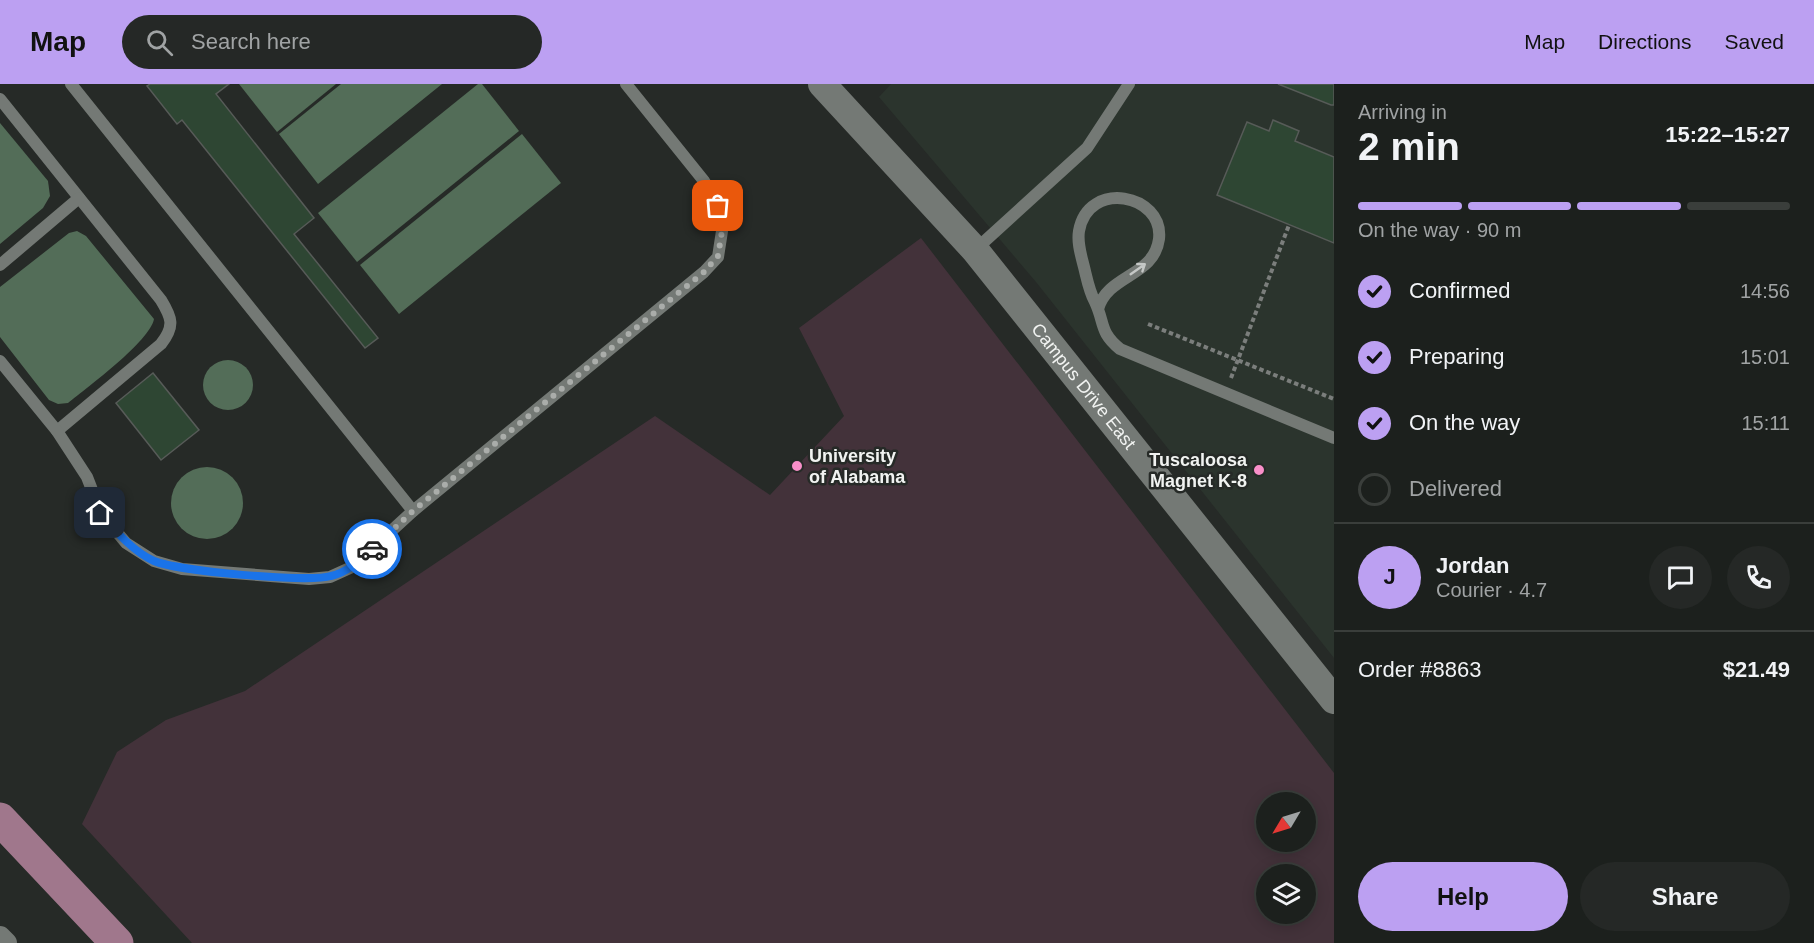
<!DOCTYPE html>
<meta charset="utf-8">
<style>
:root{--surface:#1c201d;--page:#252826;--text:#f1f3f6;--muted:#a0a3a4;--line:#3a3e3b;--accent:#bca0f2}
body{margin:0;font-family:Arial,sans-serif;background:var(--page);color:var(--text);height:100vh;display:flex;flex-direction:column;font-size:22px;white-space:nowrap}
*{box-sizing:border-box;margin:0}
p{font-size:20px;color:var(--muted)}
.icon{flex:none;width:33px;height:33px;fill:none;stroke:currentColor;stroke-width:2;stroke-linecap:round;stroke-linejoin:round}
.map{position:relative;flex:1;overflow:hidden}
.drawer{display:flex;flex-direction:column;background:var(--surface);width:480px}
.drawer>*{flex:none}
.needle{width:39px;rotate:232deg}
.tools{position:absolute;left:1256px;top:708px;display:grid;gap:12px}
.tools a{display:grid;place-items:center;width:60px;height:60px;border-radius:50%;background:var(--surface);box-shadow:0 3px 15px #0003,0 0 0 2px var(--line);font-size:30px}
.pin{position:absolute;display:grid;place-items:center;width:51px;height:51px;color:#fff;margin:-26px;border-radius:12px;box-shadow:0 3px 9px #0006}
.courier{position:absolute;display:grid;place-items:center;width:60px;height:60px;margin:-30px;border:4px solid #1a73e8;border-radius:50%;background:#fff;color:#222;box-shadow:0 2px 8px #0007}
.overview em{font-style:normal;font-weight:600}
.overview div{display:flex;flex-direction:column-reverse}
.overview{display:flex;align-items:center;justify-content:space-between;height:102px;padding:0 24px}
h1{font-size:39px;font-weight:600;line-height:45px}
.bar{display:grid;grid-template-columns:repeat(4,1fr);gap:9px 6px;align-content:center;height:72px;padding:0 24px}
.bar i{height:8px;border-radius:4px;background:var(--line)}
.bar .selected{background:var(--accent)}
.bar p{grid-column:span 4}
.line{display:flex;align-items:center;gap:15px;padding:0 24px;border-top:2px solid var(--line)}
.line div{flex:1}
.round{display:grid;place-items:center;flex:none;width:63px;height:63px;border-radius:32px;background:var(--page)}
ol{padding:0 24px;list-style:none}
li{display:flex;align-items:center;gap:18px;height:66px}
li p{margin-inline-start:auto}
li .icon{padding:6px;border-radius:50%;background:var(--accent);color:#111;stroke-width:4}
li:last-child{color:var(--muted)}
li i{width:33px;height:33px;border:3px solid var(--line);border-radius:50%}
.cta{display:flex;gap:12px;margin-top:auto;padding:12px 24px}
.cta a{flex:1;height:69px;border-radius:36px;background:var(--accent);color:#111;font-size:24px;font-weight:600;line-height:69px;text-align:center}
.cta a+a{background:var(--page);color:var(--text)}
header{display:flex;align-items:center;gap:36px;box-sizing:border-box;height:84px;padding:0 30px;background:var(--accent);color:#111}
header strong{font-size:28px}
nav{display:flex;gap:33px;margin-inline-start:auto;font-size:21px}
.search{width:420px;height:54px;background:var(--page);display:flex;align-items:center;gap:15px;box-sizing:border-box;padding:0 21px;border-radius:33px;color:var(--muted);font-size:22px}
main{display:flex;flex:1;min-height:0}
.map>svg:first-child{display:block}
</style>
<header>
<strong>Map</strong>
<div class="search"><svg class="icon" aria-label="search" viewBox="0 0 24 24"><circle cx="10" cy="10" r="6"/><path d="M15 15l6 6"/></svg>Search here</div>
<nav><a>Map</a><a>Directions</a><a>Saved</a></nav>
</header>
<main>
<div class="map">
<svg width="1334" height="859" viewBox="0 0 1334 859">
<rect width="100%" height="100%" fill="#262a27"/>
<polygon fill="#2b342d" points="891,0 1334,0 1334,574 1036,198 879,13"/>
<path fill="#43323a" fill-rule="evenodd" d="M921,154L1334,689V859H192L82,740L117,668L166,636L245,607L655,332L770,411L844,332L799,244ZM1266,718H1305V758H1266ZM1266,790H1305V830H1266Z"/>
<g fill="#536d58">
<polygon points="239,0 336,0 277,48"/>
<polygon points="341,0 442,0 318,100 279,50"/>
<polygon points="478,0 482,0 519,47 357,178 318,129"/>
<polygon points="0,39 48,97 50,112 43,124 0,160"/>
<polygon points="522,50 561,99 399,230 360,181"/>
<path d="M77,147L86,152L154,235C150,257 88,303 68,319L58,320L49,316L0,253V203L69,149Z"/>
<circle cx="228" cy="301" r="25"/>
<circle cx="207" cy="419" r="36"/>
</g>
<g fill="#2e4633" stroke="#575b58" stroke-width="1.5">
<polygon points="150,0 229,0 216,10 314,134 294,150 378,254 365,264 182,36 177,40 147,2"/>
<polygon points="1278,0 1334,0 1334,21 1331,21"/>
<polygon points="1273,36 1299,47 1295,57 1334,73 1334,159 1217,111 1247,38 1269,47"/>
<polygon points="153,289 199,346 161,376 116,319"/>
</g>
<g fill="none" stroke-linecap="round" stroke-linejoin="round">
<g stroke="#7b7e7c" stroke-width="4" stroke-dasharray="4.5 3" stroke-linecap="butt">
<polyline points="1148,240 1334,315"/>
<polyline points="1231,294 1289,141"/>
</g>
<g stroke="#747975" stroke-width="12">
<polyline points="71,0 413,427"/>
<path d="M0,15L161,216C172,234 175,242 161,260L57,347"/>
<polyline points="975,166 1087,64 1129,0"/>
<polyline points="0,181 79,114"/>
<path d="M1098,225C1108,190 1154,193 1159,155C1164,110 1088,95 1079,147C1077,159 1081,171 1084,183C1087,195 1089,207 1095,218C1105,239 1099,248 1120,265L1334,354"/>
<polyline points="0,277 57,347 87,393 101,429 126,459 154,477 182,485 309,495 330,493 352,483 413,427 704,188 718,173 722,147 719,122 704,97 626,0"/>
</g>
<polyline stroke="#747975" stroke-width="22" points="0,853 6,859"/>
<path stroke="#747975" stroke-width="28" id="s1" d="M822,0L975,166L1334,616"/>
<polyline stroke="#a0778c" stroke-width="33" points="0,735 117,859"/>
</g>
<defs><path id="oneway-shaft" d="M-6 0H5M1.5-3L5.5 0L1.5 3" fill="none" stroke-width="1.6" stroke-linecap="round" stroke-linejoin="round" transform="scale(1.5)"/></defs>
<use stroke="#c5c8c6" href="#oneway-shaft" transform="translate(1138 185) rotate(-35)"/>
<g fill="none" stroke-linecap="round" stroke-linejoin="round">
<polyline stroke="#aaadaa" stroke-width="6" stroke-dasharray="0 10.8" points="372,465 413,427 704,188 718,172 722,147 718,122"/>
<path stroke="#1a73e8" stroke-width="8" d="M100,429C116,447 132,467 154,477C177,487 308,499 331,492C348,488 360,476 372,465"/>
</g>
<g fill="#f98fc9" stroke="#262a27" stroke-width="2">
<circle cx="797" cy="382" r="6"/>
<circle cx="1259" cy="386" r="6"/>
</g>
<g text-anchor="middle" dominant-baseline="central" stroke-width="5" stroke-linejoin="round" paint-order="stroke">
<g font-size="18" fill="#f1f3f1" stroke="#262a27">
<text stroke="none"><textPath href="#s1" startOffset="400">Campus Drive East</textPath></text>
</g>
<g font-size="18" font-weight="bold" fill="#f1f3f1" stroke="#262a27" text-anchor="start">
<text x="809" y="372">University<tspan x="809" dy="21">of Alabama</tspan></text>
<text x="1247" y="376" text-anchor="end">Tuscaloosa<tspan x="1247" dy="21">Magnet K-8</tspan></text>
</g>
</g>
</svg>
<div class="tools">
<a><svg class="needle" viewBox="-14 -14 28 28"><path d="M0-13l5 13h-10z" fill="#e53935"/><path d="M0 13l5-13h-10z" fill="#a0a3a4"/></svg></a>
<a><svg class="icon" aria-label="layers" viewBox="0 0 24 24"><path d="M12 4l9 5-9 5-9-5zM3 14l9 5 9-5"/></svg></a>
</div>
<div class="pin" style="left:718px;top:122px;background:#ea580c"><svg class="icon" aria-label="bag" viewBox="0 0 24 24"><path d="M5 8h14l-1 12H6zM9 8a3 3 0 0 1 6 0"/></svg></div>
<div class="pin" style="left:100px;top:429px;background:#1f2937"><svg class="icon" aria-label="home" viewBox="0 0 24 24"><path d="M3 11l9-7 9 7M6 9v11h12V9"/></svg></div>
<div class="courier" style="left:372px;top:465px"><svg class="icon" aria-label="car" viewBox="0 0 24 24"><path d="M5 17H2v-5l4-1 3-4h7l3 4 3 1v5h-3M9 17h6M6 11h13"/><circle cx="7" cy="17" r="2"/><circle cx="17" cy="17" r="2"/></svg></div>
</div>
<section class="drawer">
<div class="overview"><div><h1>2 min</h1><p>Arriving in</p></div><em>15:22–15:27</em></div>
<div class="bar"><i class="selected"></i><i class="selected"></i><i class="selected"></i><i></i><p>On the way · 90 m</p></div>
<ol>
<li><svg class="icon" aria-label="check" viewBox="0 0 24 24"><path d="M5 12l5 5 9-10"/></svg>Confirmed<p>14:56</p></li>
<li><svg class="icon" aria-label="check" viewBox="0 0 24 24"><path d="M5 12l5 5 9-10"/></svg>Preparing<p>15:01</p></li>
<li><svg class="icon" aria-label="check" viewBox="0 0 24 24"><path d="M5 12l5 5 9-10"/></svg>On the way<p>15:11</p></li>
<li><i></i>Delivered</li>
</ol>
<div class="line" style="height:108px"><b class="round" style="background:var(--accent);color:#111">J</b><div><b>Jordan</b><p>Courier · 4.7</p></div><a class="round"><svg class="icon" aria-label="chat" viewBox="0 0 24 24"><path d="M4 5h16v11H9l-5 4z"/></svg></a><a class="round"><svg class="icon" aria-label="phone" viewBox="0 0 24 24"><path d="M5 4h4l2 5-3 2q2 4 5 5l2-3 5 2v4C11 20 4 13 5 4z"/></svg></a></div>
<div class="line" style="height:78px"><div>Order #8863</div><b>$21.49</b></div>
<div class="cta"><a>Help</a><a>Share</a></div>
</section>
</main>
